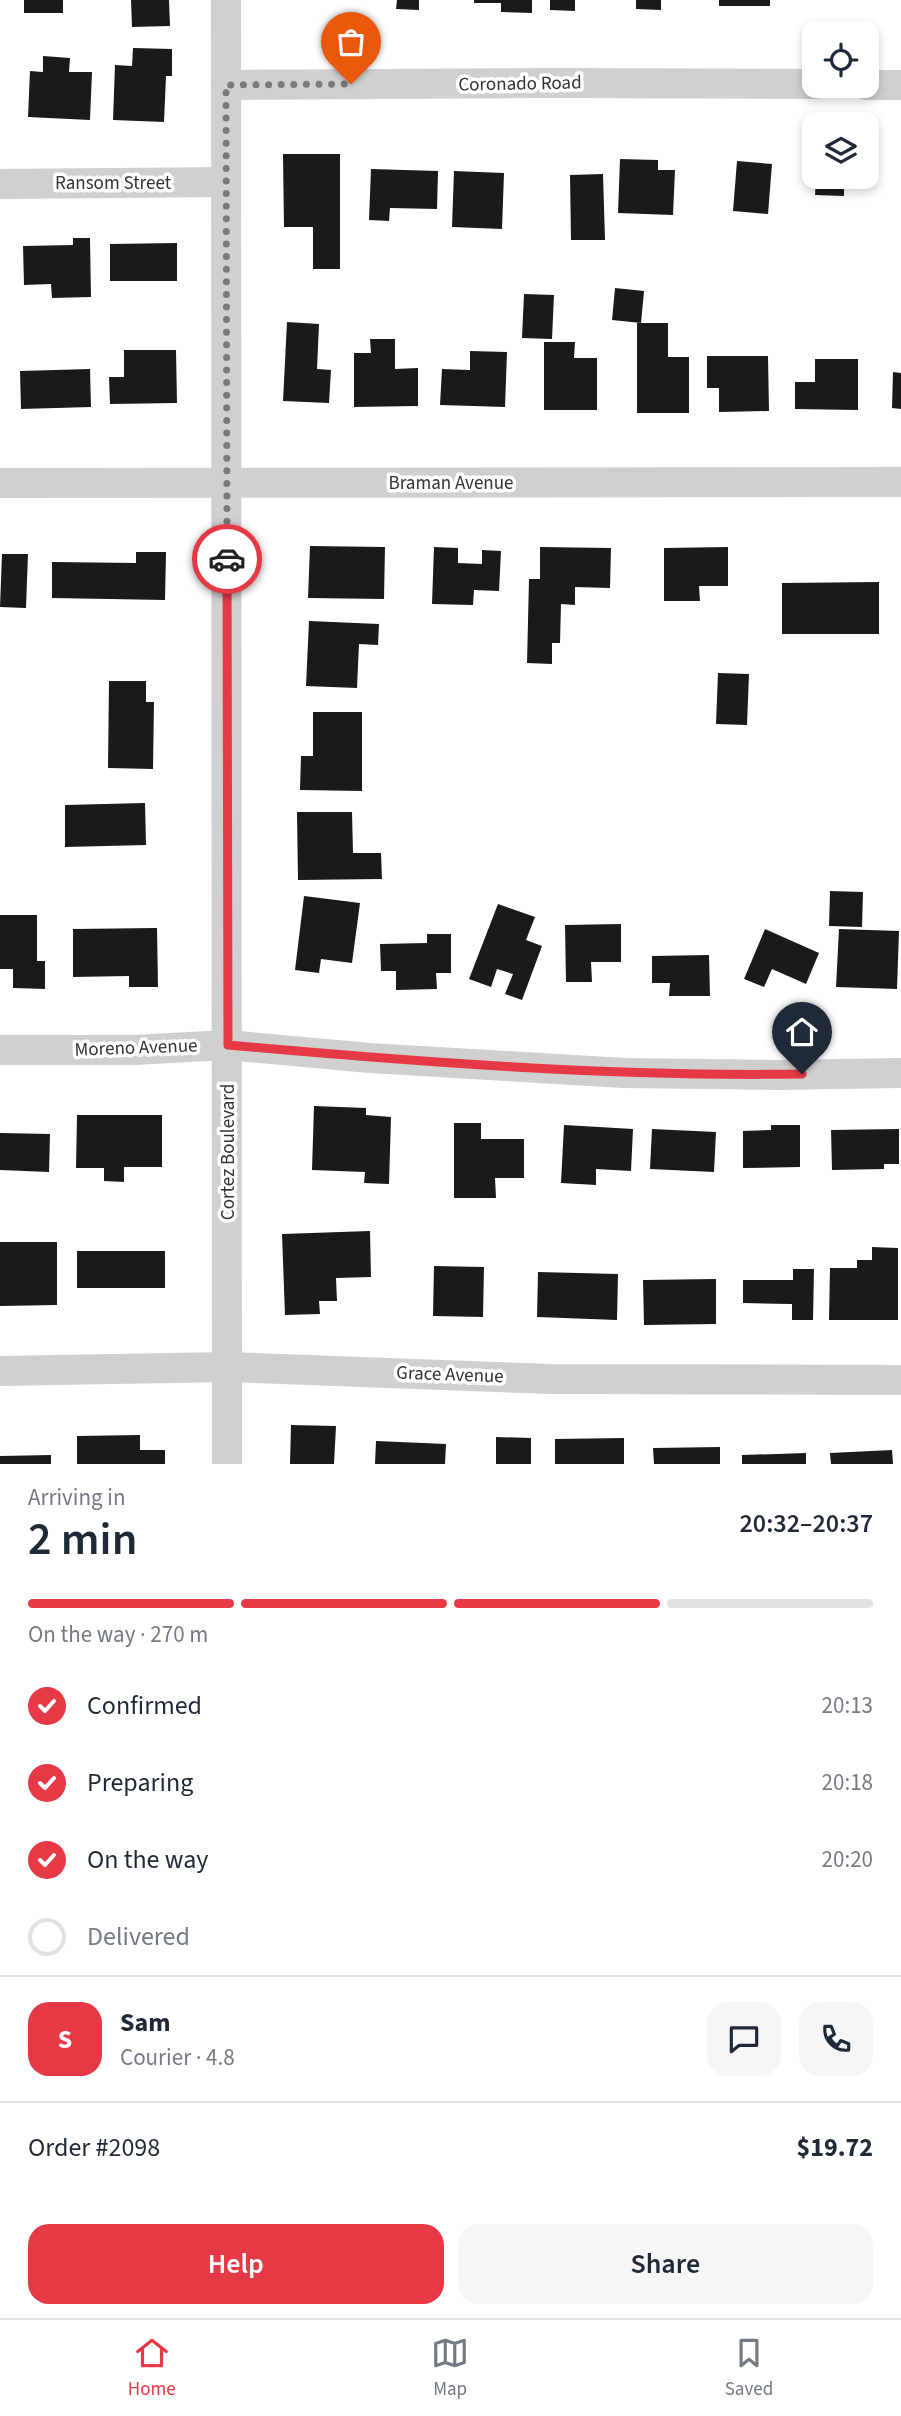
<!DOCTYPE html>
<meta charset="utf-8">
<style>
:root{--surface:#fff;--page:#f6f6f7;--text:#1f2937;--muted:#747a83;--line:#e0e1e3;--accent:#e63946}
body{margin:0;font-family:"Source Sans 3",sans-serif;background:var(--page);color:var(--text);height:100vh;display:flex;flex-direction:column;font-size:26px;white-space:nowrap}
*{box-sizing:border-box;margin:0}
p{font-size:23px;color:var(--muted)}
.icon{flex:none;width:38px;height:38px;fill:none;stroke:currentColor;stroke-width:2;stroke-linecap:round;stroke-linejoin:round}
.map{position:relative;height:1464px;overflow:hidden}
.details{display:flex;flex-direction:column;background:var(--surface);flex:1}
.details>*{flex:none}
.tools{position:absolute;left:802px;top:21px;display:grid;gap:14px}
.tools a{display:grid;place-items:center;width:77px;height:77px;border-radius:14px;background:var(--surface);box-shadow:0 4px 10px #0003;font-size:35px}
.pin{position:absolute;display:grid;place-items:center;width:60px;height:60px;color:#fff;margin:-72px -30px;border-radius:50% 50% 50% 0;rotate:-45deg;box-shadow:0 0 7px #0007}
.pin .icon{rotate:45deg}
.courier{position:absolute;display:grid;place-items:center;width:70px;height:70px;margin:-35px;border:5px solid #e63946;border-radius:50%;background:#fff;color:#222;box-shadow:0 2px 9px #0007}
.summary em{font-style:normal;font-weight:600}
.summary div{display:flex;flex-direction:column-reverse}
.summary{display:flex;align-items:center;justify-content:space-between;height:119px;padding:0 28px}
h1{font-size:46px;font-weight:600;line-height:52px}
.bar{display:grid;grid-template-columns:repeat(4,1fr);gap:10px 7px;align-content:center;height:84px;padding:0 28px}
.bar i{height:9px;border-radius:5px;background:var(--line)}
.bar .active{background:var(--accent)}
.bar p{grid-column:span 4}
.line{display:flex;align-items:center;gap:18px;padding:0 28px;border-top:2px solid var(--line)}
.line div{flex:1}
.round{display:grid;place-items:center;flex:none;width:74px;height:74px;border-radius:21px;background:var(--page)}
ol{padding:0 28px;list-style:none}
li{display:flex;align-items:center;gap:21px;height:77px}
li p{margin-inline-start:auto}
li .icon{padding:7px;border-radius:50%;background:var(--accent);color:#fff;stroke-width:4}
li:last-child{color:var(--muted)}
li i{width:38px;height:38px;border:4px solid var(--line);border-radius:50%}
.button{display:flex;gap:14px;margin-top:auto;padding:14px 28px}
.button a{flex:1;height:80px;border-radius:21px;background:var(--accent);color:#fff;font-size:28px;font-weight:600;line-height:80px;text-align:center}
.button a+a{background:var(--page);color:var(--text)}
.tabs{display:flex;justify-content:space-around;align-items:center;height:98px;border-top:2px solid var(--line);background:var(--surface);font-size:19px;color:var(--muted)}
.tabs a{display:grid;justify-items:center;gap:4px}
.tabs .active{color:var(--accent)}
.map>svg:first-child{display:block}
</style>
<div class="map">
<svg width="901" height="1464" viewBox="0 0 901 1464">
<rect width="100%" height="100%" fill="#fff"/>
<g fill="#1a1a1a">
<rect x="24" y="0" width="39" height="13"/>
<polygon points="131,0 169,0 170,26 132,27"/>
<polygon points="397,0 419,0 419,10 396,9"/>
<polygon points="474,0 532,0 532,13 501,12 501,3 474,3"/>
<polygon points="550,0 575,0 575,11 550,10"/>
<polygon points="636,0 661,0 661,10 636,9"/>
<rect x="719" y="0" width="51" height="6"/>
<polygon points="133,48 172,49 172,76 166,76 164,122 113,120 115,65 132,66"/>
<polygon points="43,56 70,58 69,72 92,72 90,120 28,117 30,71 43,72"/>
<polygon points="283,154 340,154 340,269 313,269 313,227 284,227"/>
<polygon points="620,159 658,160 658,170 675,170 673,215 618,213"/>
<polygon points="737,161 772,164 768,214 733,211"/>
<polygon points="371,169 438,171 437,209 390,208 389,221 369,220"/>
<polygon points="454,171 504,173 502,229 452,227"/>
<polygon points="603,174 605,240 571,240 570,175"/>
<polygon points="816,177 844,177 844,196 815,195"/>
<polygon points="73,238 90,238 91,297 52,298 51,284 24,285 23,246 73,245"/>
<polygon points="177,243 177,281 110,281 110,244"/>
<polygon points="615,288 644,291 641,323 612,320"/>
<polygon points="524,294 554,295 552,339 522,338"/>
<polygon points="287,322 319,324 317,369 331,370 329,403 283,401"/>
<polygon points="637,323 668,323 668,357 689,357 689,413 637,413"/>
<polygon points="370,339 395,339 395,369 418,368 418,406 354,407 354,353 371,353"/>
<polygon points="544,342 575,342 574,358 597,358 597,410 544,410"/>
<polygon points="124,350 176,350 177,403 110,404 109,377 124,377"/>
<polygon points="470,351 507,352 505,407 440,405 442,369 470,370"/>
<polygon points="707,356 768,356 769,411 719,412 719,388 707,388"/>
<polygon points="815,359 858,359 858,410 795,409 795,382 815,382"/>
<polygon points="90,369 91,407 21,409 20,371"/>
<polygon points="893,372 901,373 901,409 892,408"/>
<polygon points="310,546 385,547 384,599 308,598"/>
<polygon points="434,547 458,548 458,563 482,564 482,550 501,551 499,591 474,590 473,605 432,604"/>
<polygon points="540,547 611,548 610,588 575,587 575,605 561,604 560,643 552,643 552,664 527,663 529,579 540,579"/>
<polygon points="728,547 728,586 699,586 700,601 664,601 664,548"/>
<polygon points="136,552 166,552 165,600 52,598 52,562 136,563"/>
<polygon points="2,554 28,554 26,608 0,607"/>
<polygon points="879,582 879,634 782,634 782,583"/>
<polygon points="309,621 379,624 378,645 359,644 357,688 306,686"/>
<polygon points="718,673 749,674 747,725 716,724"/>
<polygon points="109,681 146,681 146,702 154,702 153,769 108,768"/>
<polygon points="313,712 362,712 362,791 300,790 301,756 313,756"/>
<polygon points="145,803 146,845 65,847 65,805"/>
<polygon points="297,812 352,812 353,853 381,853 382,879 298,880"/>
<polygon points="830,891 863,892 862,927 829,926"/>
<polygon points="304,896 360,903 352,963 321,959 319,973 295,970"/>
<polygon points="498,904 535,917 526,940 542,946 522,1000 505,994 513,974 497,969 491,987 469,979"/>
<polygon points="0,915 37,915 37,961 45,961 45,989 13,988 13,969 0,969"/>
<polygon points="621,924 621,962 591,962 592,982 566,982 565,925"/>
<polygon points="157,928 158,987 129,987 129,976 73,977 73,929"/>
<polygon points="765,929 819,953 806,984 772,969 764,987 744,979"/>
<polygon points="839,929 899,931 897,989 836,987"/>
<polygon points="427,934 451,934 451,973 436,973 437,989 396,990 396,971 381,971 380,944 427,943"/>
<polygon points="709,955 710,996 669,996 670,983 652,983 652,956"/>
<polygon points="314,1106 366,1108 366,1115 391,1117 389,1184 364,1183 365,1172 312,1170"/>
<polygon points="77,1115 162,1115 162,1167 124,1167 124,1182 104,1181 104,1168 76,1168"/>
<polygon points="454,1123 481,1123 481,1139 524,1139 524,1178 495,1178 496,1198 454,1198"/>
<polygon points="564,1125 633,1129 631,1171 596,1169 596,1185 561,1183"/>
<polygon points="771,1125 800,1125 800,1167 743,1168 743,1131 771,1130"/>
<polygon points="652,1129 716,1132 714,1172 650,1169"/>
<polygon points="899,1129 899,1164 884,1164 884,1169 832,1170 831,1130"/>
<polygon points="0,1133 50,1134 49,1172 0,1170"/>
<polygon points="370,1231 371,1277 336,1278 337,1301 319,1301 320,1314 285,1315 282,1234"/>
<polygon points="0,1242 57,1242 57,1305 0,1306"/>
<polygon points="872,1247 898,1248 898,1320 829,1320 830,1268 857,1268 857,1260 872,1260"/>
<rect x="77" y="1251" width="88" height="37"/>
<polygon points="434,1266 484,1267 483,1317 433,1316"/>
<polygon points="793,1269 814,1269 813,1320 792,1320 792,1304 743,1303 743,1280 793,1280"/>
<polygon points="538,1272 618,1274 617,1320 537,1317"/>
<polygon points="716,1279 716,1324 644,1325 643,1280"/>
<polygon points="291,1425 336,1426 334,1464 290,1464"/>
<polygon points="140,1435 140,1450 165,1450 165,1464 77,1464 77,1436"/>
<polygon points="496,1437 531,1438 531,1464 496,1464"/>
<polygon points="624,1438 624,1464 555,1464 555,1439"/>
<polygon points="376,1441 446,1444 445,1464 375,1464"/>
<polygon points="720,1447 720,1464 654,1464 653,1448"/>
<polygon points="892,1450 893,1464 831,1464 830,1453"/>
<polygon points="806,1453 806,1464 742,1464 742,1455"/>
<polygon points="51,1455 51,1464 0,1464 0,1456"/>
</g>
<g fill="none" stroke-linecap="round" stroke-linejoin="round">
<g stroke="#d0d0d0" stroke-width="30">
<polyline points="226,0 227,1464"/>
<polyline points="226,85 557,83 814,84"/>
<polyline points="866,85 901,85"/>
<polyline points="0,184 226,182"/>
<polyline points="0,483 901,482"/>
<polyline points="0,1050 134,1050 227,1045 370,1058 624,1073 778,1075 901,1073"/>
<polyline points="0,1371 228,1367 551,1379 901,1380"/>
</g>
</g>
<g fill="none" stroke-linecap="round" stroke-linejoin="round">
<polyline stroke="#7a7a7a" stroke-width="7" stroke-dasharray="0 12.6" points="227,559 226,85 351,84"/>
<path stroke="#e63946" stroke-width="9" d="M227,559L228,1045C418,1062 611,1077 802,1074"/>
</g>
<g text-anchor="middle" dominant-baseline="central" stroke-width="7" stroke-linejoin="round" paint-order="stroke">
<g font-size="19" fill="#333" stroke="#fff">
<text transform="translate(520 84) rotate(-1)">Coronado Road</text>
<text x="113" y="183">Ransom Street</text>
<text x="451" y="483">Braman Avenue</text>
<text transform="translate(136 1048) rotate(-2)">Moreno Avenue</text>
<text transform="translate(228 1152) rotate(-90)">Cortez Boulevard</text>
<text transform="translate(450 1375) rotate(2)">Grace Avenue</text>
</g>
</g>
</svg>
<div class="tools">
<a><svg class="icon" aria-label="locate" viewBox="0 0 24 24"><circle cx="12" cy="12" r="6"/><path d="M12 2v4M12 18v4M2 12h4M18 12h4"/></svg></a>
<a><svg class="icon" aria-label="layers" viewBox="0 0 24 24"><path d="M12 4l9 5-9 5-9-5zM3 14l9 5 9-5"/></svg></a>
</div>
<div class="pin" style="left:351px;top:84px;background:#ea580c"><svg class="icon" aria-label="bag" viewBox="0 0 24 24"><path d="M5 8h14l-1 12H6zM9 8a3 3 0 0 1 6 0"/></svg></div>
<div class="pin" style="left:802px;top:1074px;background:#1f2937"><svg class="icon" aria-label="home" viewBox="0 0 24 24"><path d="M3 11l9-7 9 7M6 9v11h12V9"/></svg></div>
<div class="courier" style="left:227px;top:559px"><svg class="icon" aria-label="car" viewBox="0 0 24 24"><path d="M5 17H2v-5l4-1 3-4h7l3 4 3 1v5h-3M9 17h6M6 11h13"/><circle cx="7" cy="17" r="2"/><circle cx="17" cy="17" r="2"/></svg></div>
</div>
<section class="details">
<div class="summary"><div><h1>2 min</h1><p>Arriving in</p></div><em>20:32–20:37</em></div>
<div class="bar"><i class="active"></i><i class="active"></i><i class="active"></i><i></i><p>On the way · 270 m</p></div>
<ol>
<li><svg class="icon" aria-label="check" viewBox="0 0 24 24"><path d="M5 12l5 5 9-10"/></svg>Confirmed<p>20:13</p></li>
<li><svg class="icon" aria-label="check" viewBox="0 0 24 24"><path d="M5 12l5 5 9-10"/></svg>Preparing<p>20:18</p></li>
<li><svg class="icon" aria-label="check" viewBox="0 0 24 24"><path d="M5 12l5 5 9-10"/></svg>On the way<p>20:20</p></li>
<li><i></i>Delivered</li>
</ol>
<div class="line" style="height:126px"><b class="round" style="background:var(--accent);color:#fff">S</b><div><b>Sam</b><p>Courier · 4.8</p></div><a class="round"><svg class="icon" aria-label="chat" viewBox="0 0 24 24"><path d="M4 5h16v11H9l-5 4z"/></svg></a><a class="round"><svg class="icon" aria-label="phone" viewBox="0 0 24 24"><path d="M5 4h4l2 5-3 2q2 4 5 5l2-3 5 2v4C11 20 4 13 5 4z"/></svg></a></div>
<div class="line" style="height:91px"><div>Order #2098</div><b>$19.72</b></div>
<div class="button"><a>Help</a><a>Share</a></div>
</section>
<nav class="tabs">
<a class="active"><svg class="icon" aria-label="home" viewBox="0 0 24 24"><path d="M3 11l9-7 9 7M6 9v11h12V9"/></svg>Home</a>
<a><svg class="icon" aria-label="map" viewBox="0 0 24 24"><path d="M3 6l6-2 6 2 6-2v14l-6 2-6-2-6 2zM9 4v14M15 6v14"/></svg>Map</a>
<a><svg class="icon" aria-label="saved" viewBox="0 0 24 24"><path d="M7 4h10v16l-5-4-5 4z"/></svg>Saved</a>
</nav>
